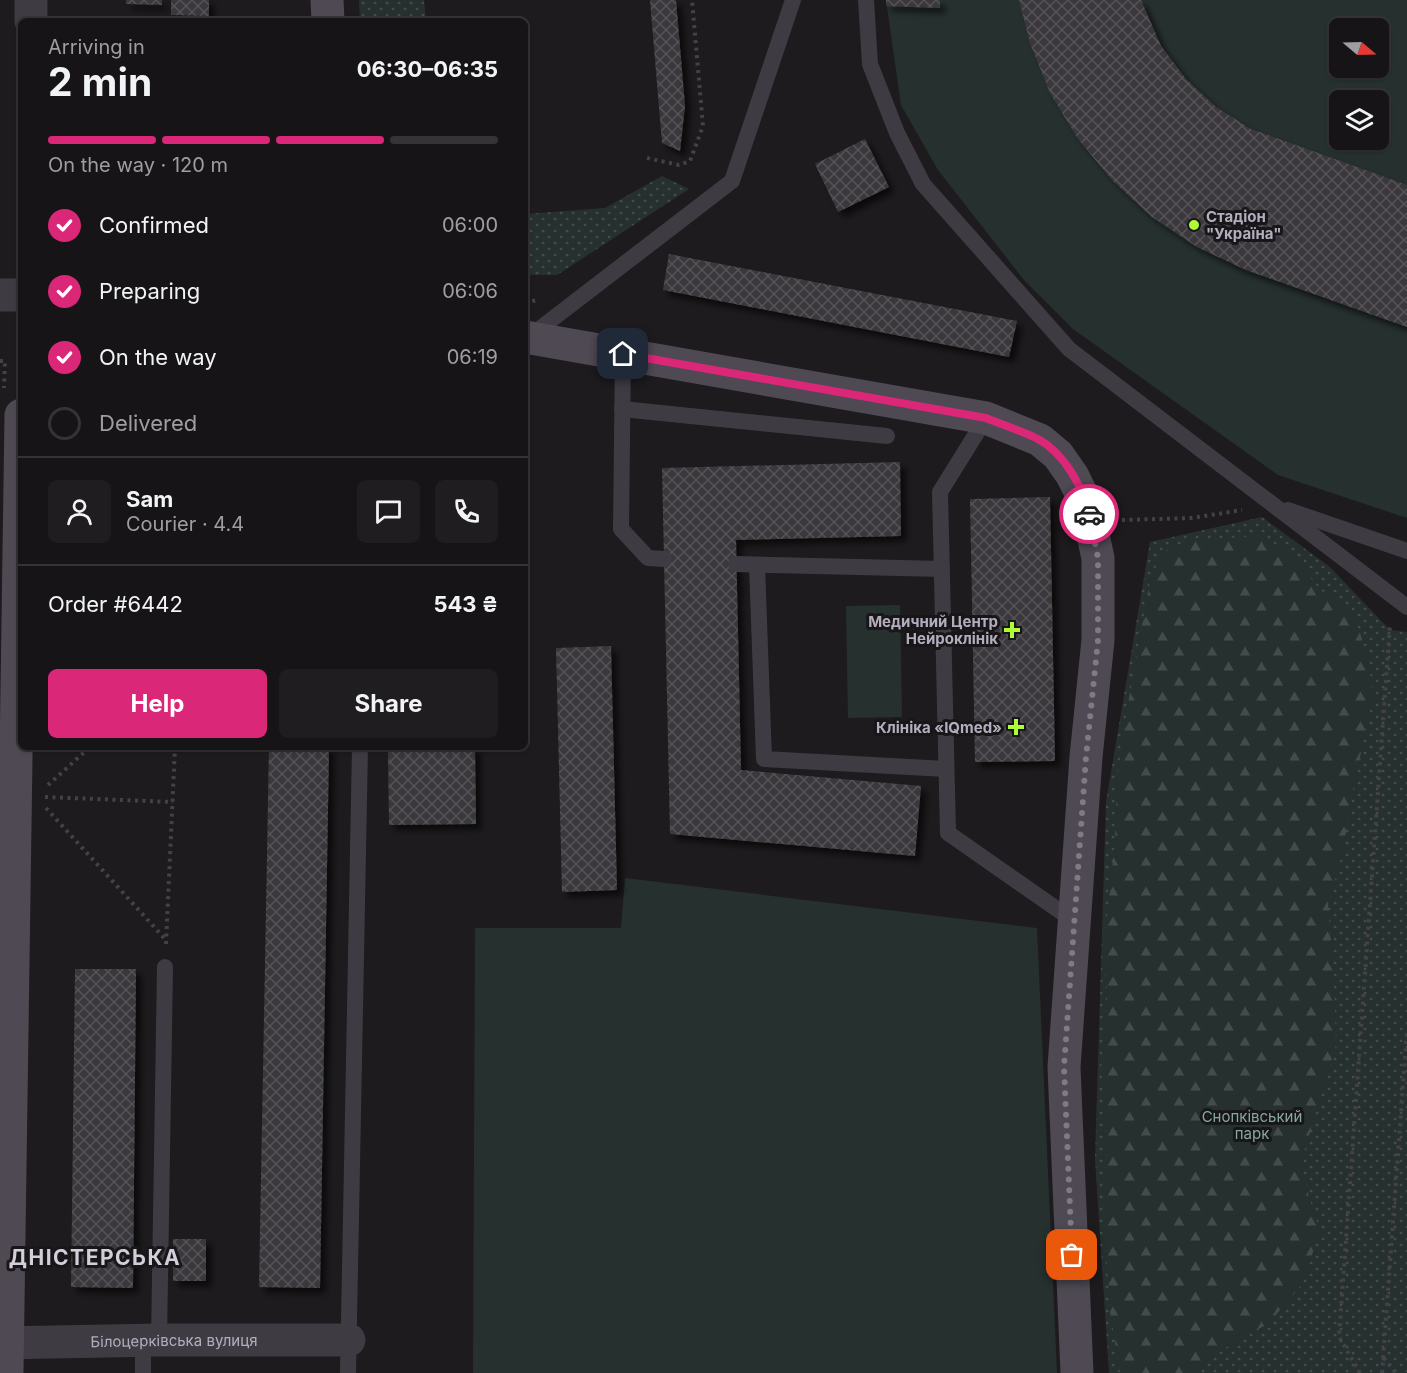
<!DOCTYPE html>
<meta charset="utf-8">
<style>
:root{--surface:#161416;--page:#1f1d1f;--text:#f1f3f6;--muted:#9e9ea1;--line:#353335;--accent:#db2777}
body{margin:0;font-family:Inter,sans-serif;background:var(--page);color:var(--text);height:100vh;display:flex;flex-direction:column;font-size:22px;white-space:nowrap}
*{box-sizing:border-box;margin:0}
p{font-size:20px;color:var(--muted)}
.icon{flex:none;width:33px;height:33px;fill:none;stroke:currentColor;stroke-width:2;stroke-linecap:round;stroke-linejoin:round}
.map{position:relative;flex:1;overflow:hidden}
.sheet{position:absolute;left:18px;top:18px;width:510px;height:732px;display:flex;flex-direction:column;background:var(--surface);border-radius:9px;box-shadow:0 2px 4px #0004,0 0 0 2px var(--line)}
.sheet>*{flex:none}
.needle{width:39px;rotate:109deg}
.tools{position:absolute;left:1329px;top:18px;display:grid;gap:12px}
.tools a{display:grid;place-items:center;width:60px;height:60px;border-radius:9px;background:var(--surface);box-shadow:0 2px 4px #0004,0 0 0 2px var(--line);font-size:30px}
.pin{position:absolute;display:grid;place-items:center;width:51px;height:51px;color:#fff;margin:-26px;border-radius:12px;box-shadow:0 3px 9px #0006}
.courier{position:absolute;display:grid;place-items:center;width:60px;height:60px;margin:-30px;border:4px solid #db2777;border-radius:50%;background:#fff;color:#222;box-shadow:0 2px 8px #0007}
.headline em{font-style:normal;font-weight:700}
.headline div{display:flex;flex-direction:column-reverse}
.headline{display:flex;align-items:center;justify-content:space-between;height:102px;padding:0 30px}
h1{font-size:39px;font-weight:700;line-height:45px}
.bar{display:grid;grid-template-columns:repeat(4,1fr);gap:9px 6px;align-content:center;height:72px;padding:0 30px}
.bar i{height:8px;border-radius:4px;background:var(--line)}
.bar .active{background:var(--accent)}
.bar p{grid-column:span 4}
.line{display:flex;align-items:center;gap:15px;padding:0 30px;border-top:2px solid var(--line)}
.line div{flex:1}
.round{display:grid;place-items:center;flex:none;width:63px;height:63px;border-radius:9px;background:var(--page)}
ol{padding:0 30px;list-style:none}
li{display:flex;align-items:center;gap:18px;height:66px}
li p{margin-inline-start:auto}
li .icon{padding:6px;border-radius:50%;background:var(--accent);color:#fff;stroke-width:4}
li:last-child{color:var(--muted)}
li i{width:33px;height:33px;border:3px solid var(--line);border-radius:50%}
.action{display:flex;gap:12px;margin-top:auto;padding:12px 30px}
.action a{flex:1;height:69px;border-radius:9px;background:var(--accent);color:#fff;font-size:24px;font-weight:700;line-height:69px;text-align:center}
.action a+a{background:var(--page);color:var(--text)}
.map>svg:first-child{display:block}
</style>
<div class="map">
<svg width="1407" height="1373" viewBox="0 0 1407 1373">
<defs>
<pattern id="green-dots" width="8" height="8" patternUnits="userSpaceOnUse" patternTransform="scale(1.5)"><rect width="8" height="8" fill="#26312f"/><path d="M2 2h.1M6 6h.1" fill="none" stroke="#434c4b" stroke-width="1.8" stroke-linecap="round"/></pattern>
<pattern id="forest-firs" width="22" height="20" patternUnits="userSpaceOnUse" patternTransform="scale(1.5)"><rect width="22" height="20" fill="#26312f"/><path d="M5 1l3.5 6h-7zM16 11l3.5 6h-7z" fill="#434c4b"/></pattern>
<pattern id="building-cross-hatch" width="8" height="8" patternUnits="userSpaceOnUse" patternTransform="scale(1.5)"><rect width="8" height="8" fill="#3b383c"/><path d="M0 0l8 8M0 8l8-8" fill="none" stroke="#555256"/></pattern>
<filter id="shadow"><feDropShadow dx="5.5" dy="5.5" stdDeviation="3" flood-color="#0009"/></filter>
</defs>
<rect width="100%" height="100%" fill="#1d1b1d"/>
<g fill="url(#green-dots)">
<polygon points="359,0 424,0 426,21 360,21"/>
<polygon points="662,176 689,189 557,275 525,275 525,214 605,208"/>
<polygon points="1262,517 1330,567 1390,630 1407,632 1407,1373 1109,1373 1095,1159 1106,802 1150,542"/>
</g>
<polygon fill="url(#forest-firs)" points="1258,536 1291,552 1320,590 1345,603 1358,627 1369,661 1373,698 1355,779 1342,855 1328,905 1334,979 1336,1045 1301,1162 1309,1197 1320,1230 1303,1283 1269,1323 1215,1354 1198,1373 1120,1373 1110,1311 1105,1237 1106,1133 1101,1068 1107,998 1105,936 1115,841 1117,781 1125,721 1151,575 1166,550 1193,540"/>
<g fill="#26312f" fill-rule="evenodd">
<path d="M886,0H1407V518L1278,475L1073,329L1024,280L938,170L901,105ZM1340,28H1378V68H1340ZM1340,100H1378V140H1340Z"/>
<polygon points="900,605 902,717 848,718 846,606"/>
<polygon points="625,878 1037,928 1057,1373 473,1373 475,928 621,928"/>
</g>
<g fill="url(#building-cross-hatch)" filter="url(#shadow)">
<polygon points="126,0 162,0 162,5 126,4"/>
<polygon points="171,0 209,0 209,16 171,15"/>
<polygon points="650,0 676,0 685,106 680,151 662,143"/>
<polygon points="886,0 940,0 940,8 886,6"/>
<polygon points="1019,0 1141,0 1161,46 1186,79 1216,107 1251,129 1407,185 1407,327 1246,270 1197,247 1152,217 1113,181 1078,139 1050,93 1030,43"/>
<polygon points="865,139 889,187 838,212 815,164"/>
<polygon points="669,254 1017,321 1009,357 663,290"/>
<polygon points="900,462 901,536 736,540 741,770 921,786 915,856 670,834 662,468"/>
<polygon points="1050,497 1055,761 975,762 970,499"/>
<polygon points="611,646 617,890 562,892 556,648"/>
<polygon points="269,747 329,747 320,1288 259,1287"/>
<polygon points="388,747 475,747 476,824 389,825"/>
<polygon points="75,969 136,969 133,1288 71,1287"/>
<rect x="173" y="1239" width="33" height="42"/>
</g>
<g fill="none" stroke-linecap="round" stroke-linejoin="round">
<g stroke="#45414a" stroke-width="4" stroke-dasharray="3 4.5" stroke-linecap="butt">
<polyline points="647,158 679,165 690,161 703,126 692,0"/>
<polyline points="525,303 537,300"/>
<polyline points="0,361 5,361 4,388"/>
<polyline points="1122,520 1192,518 1242,510"/>
<polyline points="48,785 90,747"/>
<polyline points="45,797 173,802"/>
<polyline points="46,808 166,940"/>
<polyline points="166,944 175,747"/>
<polyline points="1384,1358 1396,1373"/>
<polyline points="1360,1373 1339,1337 1390,624"/>
<polyline points="1382,1373 1407,1031"/>
</g>
<g stroke="#3f3b43" stroke-width="16">
<polyline points="866,0 870,64 897,133 923,184 1069,349 1407,607"/>
<polyline points="529,337 732,181 793,0"/>
<polyline points="623,354 621,529 648,558 664,559"/>
<polyline points="622,409 887,436"/>
<polyline points="986,418 940,492 948,833 1074,921"/>
<polyline points="1288,510 1407,551"/>
<polyline points="736,564 942,569"/>
<polyline points="757,565 764,759 946,769"/>
<polyline points="143,1340 143,1373"/>
<polyline points="159,1340 165,967"/>
<polyline points="348,1373 360,747"/>
</g>
<g stroke="#3f3b43" stroke-width="33">
<polyline points="31,21 31,0"/>
<polyline points="0,295 21,295"/>
<path id="s1" d="M0,1343L159,1340H349"/>
</g>
<g stroke="#4e4953" stroke-width="33">
<polyline points="327,0 328,21"/>
<polyline points="525,337 986,418 1040,440 1058,455 1072,475 1086,503 1098,558 1098,640 1086,757 1064,1067 1077,1373"/>
<polyline points="7,1373 21,415"/>
</g>
</g>
<g fill="none" stroke-linecap="round" stroke-linejoin="round">
<polyline stroke="#7f7a85" stroke-width="6" stroke-dasharray="0 10.8" points="1072,1255 1064,1067 1086,757 1098,640 1098,558 1089,514"/>
<path stroke="#db2777" stroke-width="8" d="M623,354L986,418C1003,425 1022,431 1038,439C1064,453 1083,487 1089,514"/>
</g>
<g fill="#b0fb35" stroke="#181618" stroke-width="2">
<circle cx="1194" cy="225" r="6"/>
<path d="M1009 621h6v6h6v6h-6v6h-6v-6h-6v-6h6z"/>
<path d="M1013 718h6v6h6v6h-6v6h-6v-6h-6v-6h6z"/>
</g>
<g text-anchor="middle" dominant-baseline="central" stroke-width="6" stroke-linejoin="round" paint-order="stroke">
<g font-size="15" font-weight="bold" fill="#b4adbd" stroke="#181618" text-anchor="end">
<text x="1206" y="216" text-anchor="start">Стадіон<tspan x="1206" dy="17">"Україна"</tspan></text>
<text x="998" y="621">Медичний Центр<tspan x="998" dy="17">Нейроклінік</tspan></text>
<text x="1002" y="727">Клініка «IQmed»</text>
</g>
<g font-size="15" fill="#83a9a0" stroke="#181618">
<text x="1252" y="1116">Снопківський<tspan x="1252" dy="17">парк</tspan></text>
</g>
<g font-size="15" fill="#b4adbd" stroke="#181618">
<text stroke="none"><textPath href="#s1" startOffset="174">Білоцерківська вулиця</textPath></text>
</g>
<g font-size="21" font-weight="bold" letter-spacing="1.5" fill="#d3ced9" stroke="#181618">
<text x="95" y="1257">ДНІСТЕРСЬКА</text>
</g>
</g>
</svg>
<div class="tools">
<a><svg class="needle" viewBox="-14 -14 28 28"><path d="M0-13l5 13h-10z" fill="#e53935"/><path d="M0 13l5-13h-10z" fill="#9e9ea1"/></svg></a>
<a><svg class="icon" aria-label="layers" viewBox="0 0 24 24"><path d="M12 4l9 5-9 5-9-5zM3 14l9 5 9-5"/></svg></a>
</div>
<div class="pin" style="left:1072px;top:1255px;background:#ea580c"><svg class="icon" aria-label="bag" viewBox="0 0 24 24"><path d="M5 8h14l-1 12H6zM9 8a3 3 0 0 1 6 0"/></svg></div>
<div class="pin" style="left:623px;top:354px;background:#1f2937"><svg class="icon" aria-label="home" viewBox="0 0 24 24"><path d="M3 11l9-7 9 7M6 9v11h12V9"/></svg></div>
<div class="courier" style="left:1089px;top:514px"><svg class="icon" aria-label="car" viewBox="0 0 24 24"><path d="M5 17H2v-5l4-1 3-4h7l3 4 3 1v5h-3M9 17h6M6 11h13"/><circle cx="7" cy="17" r="2"/><circle cx="17" cy="17" r="2"/></svg></div>
<section class="sheet">
<div class="headline"><div><h1>2 min</h1><p>Arriving in</p></div><em>06:30–06:35</em></div>
<div class="bar"><i class="active"></i><i class="active"></i><i class="active"></i><i></i><p>On the way · 120 m</p></div>
<ol>
<li><svg class="icon" aria-label="check" viewBox="0 0 24 24"><path d="M5 12l5 5 9-10"/></svg>Confirmed<p>06:00</p></li>
<li><svg class="icon" aria-label="check" viewBox="0 0 24 24"><path d="M5 12l5 5 9-10"/></svg>Preparing<p>06:06</p></li>
<li><svg class="icon" aria-label="check" viewBox="0 0 24 24"><path d="M5 12l5 5 9-10"/></svg>On the way<p>06:19</p></li>
<li><i></i>Delivered</li>
</ol>
<div class="line" style="height:108px"><a class="round"><svg class="icon" aria-label="person" viewBox="0 0 24 24"><circle cx="12" cy="8" r="4"/><path d="M4 21q1-7 8-7t8 7"/></svg></a><div><b>Sam</b><p>Courier · 4.4</p></div><a class="round"><svg class="icon" aria-label="chat" viewBox="0 0 24 24"><path d="M4 5h16v11H9l-5 4z"/></svg></a><a class="round"><svg class="icon" aria-label="phone" viewBox="0 0 24 24"><path d="M5 4h4l2 5-3 2q2 4 5 5l2-3 5 2v4C11 20 4 13 5 4z"/></svg></a></div>
<div class="line" style="height:78px"><div>Order #6442</div><b>543 ₴</b></div>
<div class="action"><a>Help</a><a>Share</a></div>
</section>
</div>
